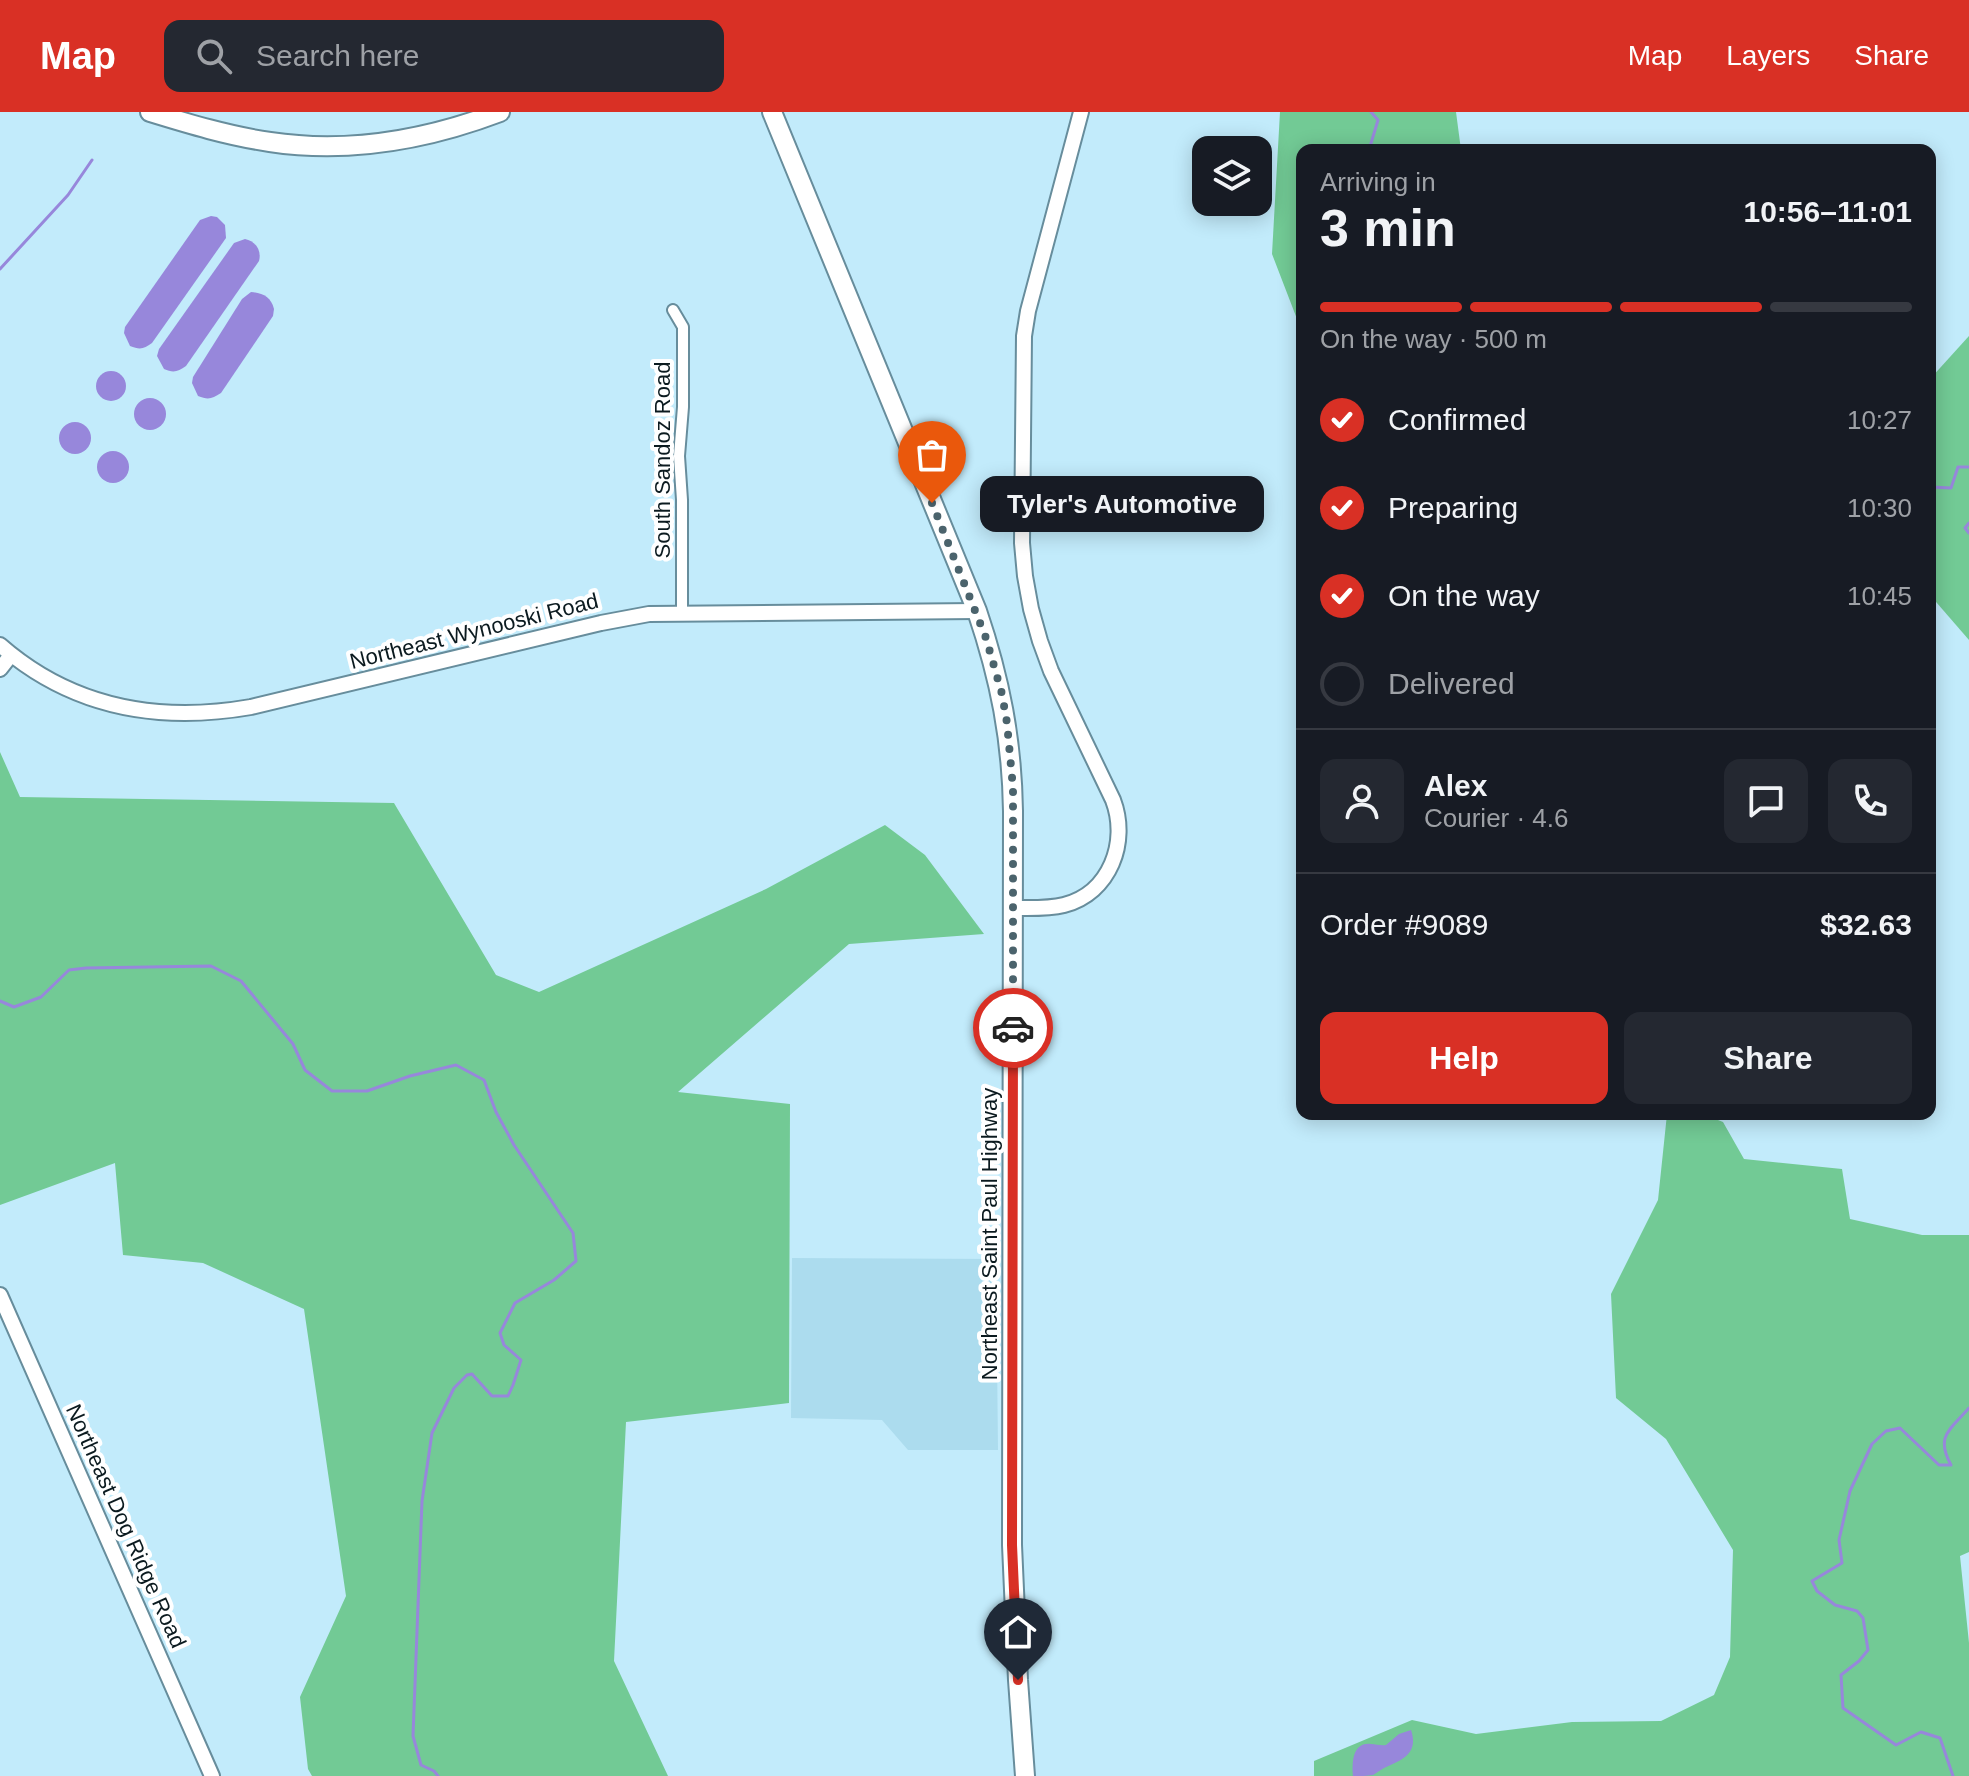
<!DOCTYPE html>
<meta charset="utf-8">
<style>
:root{--surface:#171b24;--page:#242831;--text:#f1f3f6;--muted:#9ea1a6;--line:#363941;--accent:#d93025}
body{margin:0;font-family:Arial,sans-serif;background:var(--page);color:var(--text);height:100vh;display:flex;flex-direction:column;font-size:30px;white-space:nowrap}
*{box-sizing:border-box;margin:0}
p{font-size:26px;color:var(--muted)}
.icon{flex:none;width:44px;height:44px;fill:none;stroke:currentColor;stroke-width:2;stroke-linecap:round;stroke-linejoin:round}
.map{position:relative;flex:1;overflow:hidden}
.drawer{position:absolute;left:1296px;top:32px;width:640px;height:976px;display:flex;flex-direction:column;background:var(--surface);border-radius:16px;box-shadow:0 4px 20px #0003}
.drawer>*{flex:none}
.buttons{position:absolute;left:1192px;top:24px;display:grid;gap:16px}
.buttons a{display:grid;place-items:center;width:80px;height:80px;border-radius:16px;background:var(--surface);box-shadow:0 4px 20px #0003;font-size:40px}
.pin{position:absolute;display:grid;place-items:center;width:68px;height:68px;color:#fff;margin:-82px -34px;border-radius:50% 50% 50% 0;rotate:-45deg;box-shadow:0 0 8px #0007}
.pin .icon{rotate:45deg}
.courier{position:absolute;display:grid;place-items:center;width:80px;height:80px;margin:-40px;border:6px solid #d93025;border-radius:50%;background:#fff;color:#222;box-shadow:0 2px 10px #0007}
.bubble{position:absolute;height:56px;border-radius:16px;background:var(--surface);box-shadow:0 4px 20px #0003;font-size:26px;font-weight:700;line-height:56px;text-align:center}
.summary em{font-style:normal;font-weight:700}
.summary div{display:flex;flex-direction:column-reverse}
.summary{display:flex;align-items:center;justify-content:space-between;height:136px;padding:0 24px}
h1{font-size:52px;font-weight:700;line-height:60px}
.bar{display:grid;grid-template-columns:repeat(4,1fr);gap:12px 8px;align-content:center;height:96px;padding:0 24px}
.bar i{height:10px;border-radius:6px;background:var(--line)}
.bar .active{background:var(--accent)}
.bar p{grid-column:span 4}
.line{display:flex;align-items:center;gap:20px;padding:0 24px;border-top:2px solid var(--line)}
.line div{flex:1}
.round{display:grid;place-items:center;flex:none;width:84px;height:84px;border-radius:16px;background:var(--page)}
ol{padding:0 24px;list-style:none}
li{display:flex;align-items:center;gap:24px;height:88px}
li p{margin-inline-start:auto}
li .icon{padding:8px;border-radius:50%;background:var(--accent);color:#fff;stroke-width:4}
li:last-child{color:var(--muted)}
li i{width:44px;height:44px;border:4px solid var(--line);border-radius:50%}
.primary-button{display:flex;gap:16px;margin-top:auto;padding:16px 24px}
.primary-button a{flex:1;height:92px;border-radius:16px;background:var(--accent);color:#fff;font-size:32px;font-weight:700;line-height:92px;text-align:center}
.primary-button a+a{background:var(--page);color:var(--text)}
header{display:flex;align-items:center;gap:48px;box-sizing:border-box;height:112px;padding:0 40px;background:var(--accent);color:#fff}
header strong{font-size:38px}
nav{display:flex;gap:44px;margin-inline-start:auto;font-size:28px}
.search{width:560px;height:72px;background:var(--page);display:flex;align-items:center;gap:20px;box-sizing:border-box;padding:0 28px;border-radius:16px;color:var(--muted);font-size:30px}
.map>svg:first-child{display:block}
</style>
<header>
<strong>Map</strong>
<div class="search"><svg class="icon" aria-label="search" viewBox="0 0 24 24"><circle cx="10" cy="10" r="6"/><path d="M15 15l6 6"/></svg>Search here</div>
<nav><a>Map</a><a>Layers</a><a>Share</a></nav>
</header>
<div class="map">
<svg width="1969" height="1664" viewBox="0 0 1969 1664">
<rect width="100%" height="100%" fill="#c2ebfb"/>
<polygon fill="#acdcee" points="792,1146 996,1147 998,1338 908,1338 882,1308 791,1306"/>
<g fill="#72ca95">
<polygon points="1280,0 1456,0 1461,38 1302,38 1302,220 1272,142"/>
<polygon points="1969,224 1969,528 1930,483 1930,267"/>
<polygon points="0,640 20,685 394,691 496,863 539,880 766,777 885,713 925,743 984,822 849,832 678,980 790,992 789,1291 626,1310 614,1549 668,1664 312,1664 308,1657 300,1585 346,1484 304,1197 203,1151 123,1143 115,1051 0,1093"/>
<polygon points="1667,1002 1703,1002 1723,1010 1744,1047 1842,1057 1850,1107 1922,1123 1969,1123 1969,1440 1960,1444 1969,1531 1969,1664 1314,1664 1314,1649 1412,1608 1476,1622 1572,1610 1661,1609 1714,1583 1730,1545 1733,1438 1666,1327 1616,1286 1611,1182 1658,1088"/>
</g>
<g fill="#9787db">
<path d="M211,104L217,105L225,113L226,126L152,231C144,237 140,238 130,234L124,221L125,215L200,108Z"/>
<path d="M245,127C255,129 262,138 259,149L186,254C178,260 173,261 164,257L157,244L159,237L234,131Z"/>
<path d="M251,180C263,181 271,185 274,197L273,204L221,281C212,287 208,288 198,284L192,271L193,265L242,187Z"/>
<circle cx="111" cy="274" r="15"/>
<circle cx="150" cy="302" r="16"/>
<circle cx="75" cy="326" r="16"/>
<circle cx="113" cy="355" r="16"/>
<path d="M1411,1618C1419,1642 1402,1648 1384,1656C1380,1658 1377,1661 1373,1663C1368,1664 1359,1664 1353,1664C1352,1651 1352,1630 1371,1632C1376,1632 1381,1634 1386,1633L1399,1622Z"/>
</g>
<g fill="none" stroke-linecap="round" stroke-linejoin="round">
<g stroke="#9787db" stroke-width="3">
<polyline points="1369,38 1378,8 1371,0"/>
<polyline points="0,157 68,83 92,48"/>
<polyline points="1930,375 1951,376 1958,355 1969,355"/>
<polyline points="1969,411 1965,416 1969,421"/>
<polyline points="0,889 14,895 41,885 69,858 86,856 211,854 241,869 293,932 305,958 332,979 367,979 410,964 456,953 484,968 496,1000 514,1033 573,1121 576,1149 554,1168 515,1191 500,1221 504,1233 521,1248 513,1273 508,1284 492,1284 472,1262 467,1263 454,1276 432,1321 422,1389 413,1624 421,1653 434,1659 438,1664"/>
<path d="M1953,1664L1940,1626L1921,1620L1896,1633L1843,1596L1841,1563L1859,1549L1868,1538L1863,1506L1857,1499L1835,1493L1817,1479L1812,1469L1842,1451L1839,1428L1850,1379L1872,1332L1886,1319L1900,1316L1939,1353H1951C1935,1324 1950,1318 1969,1296"/>
</g>
<g stroke="#678d9c" stroke-width="14">
<polyline id="minor" points="673,198 683,215 683,295 679,344 682,388 682,501"/>
</g>
<g stroke="#678d9c" stroke-width="18">
<g id="tertiary">
<polyline points="0,557 11,543"/>
<polyline points="0,1183 212,1664"/>
</g>
</g>
<g stroke="#678d9c" stroke-width="18">
<g id="secondary">
<path d="M0,533C72,596 159,611 251,595L601,511L649,502L977,499"/>
<path d="M1014,796C1030,796 1048,797 1064,793C1110,781 1129,730 1113,688L1051,559L1040,529L1031,497L1025,464L1022,431L1024,224L1028,199L1081,0"/>
</g>
</g>
<g stroke="#678d9c" stroke-width="22">
<g id="trunk">
<path d="M150,0C189,12 229,24 270,30C349,42 426,28 500,0"/>
<path d="M772,0L977,499C1000,567 1012,628 1013,699L1012,1433L1018,1568L1025,1664"/>
</g>
</g>
<use href="#minor" stroke="#fff" stroke-width="10"/>
<use href="#tertiary" stroke="#fff" stroke-width="14"/>
<use href="#secondary" stroke="#fff" stroke-width="14"/>
<use href="#trunk" stroke="#fff" stroke-width="18"/>
</g>
<g fill="none" stroke-linecap="round" stroke-linejoin="round">
<polyline stroke="#4b636c" stroke-width="8" stroke-dasharray="0 14.4" points="932,391 986,526 1002,582 1007,611 1013,676 1013,916"/>
<polyline stroke="#d93025" stroke-width="10" points="1013,916 1012,1433 1018,1568"/>
</g>
<g text-anchor="middle" dominant-baseline="central" stroke-width="8" stroke-linejoin="round" paint-order="stroke">
<g font-size="22" fill="#0b1a1f" stroke="#fff">
<text transform="translate(662 348) rotate(-90)">South Sandoz Road</text>
<text transform="translate(474 519) rotate(-14)">Northeast Wynooski Road</text>
<text transform="translate(989 1122) rotate(-90)">Northeast Saint Paul Highway</text>
<text transform="translate(126 1414) rotate(66)">Northeast Dog Ridge Road</text>
</g>
</g>
</svg>
<div class="buttons">
<a><svg class="icon" aria-label="layers" viewBox="0 0 24 24"><path d="M12 4l9 5-9 5-9-5zM3 14l9 5 9-5"/></svg></a>
</div>
<div class="pin" style="left:932px;top:391px;background:#ea580c"><svg class="icon" aria-label="bag" viewBox="0 0 24 24"><path d="M5 8h14l-1 12H6zM9 8a3 3 0 0 1 6 0"/></svg></div>
<div class="pin" style="left:1018px;top:1568px;background:#1f2937"><svg class="icon" aria-label="home" viewBox="0 0 24 24"><path d="M3 11l9-7 9 7M6 9v11h12V9"/></svg></div>
<div class="courier" style="left:1013px;top:916px"><svg class="icon" aria-label="car" viewBox="0 0 24 24"><path d="M5 17H2v-5l4-1 3-4h7l3 4 3 1v5h-3M9 17h6M6 11h13"/><circle cx="7" cy="17" r="2"/><circle cx="17" cy="17" r="2"/></svg></div>
<div class="bubble" style="left:980px;top:364px;width:284px">Tyler's Automotive</div>
<section class="drawer">
<div class="summary"><div><h1>3 min</h1><p>Arriving in</p></div><em>10:56–11:01</em></div>
<div class="bar"><i class="active"></i><i class="active"></i><i class="active"></i><i></i><p>On the way · 500 m</p></div>
<ol>
<li><svg class="icon" aria-label="check" viewBox="0 0 24 24"><path d="M5 12l5 5 9-10"/></svg>Confirmed<p>10:27</p></li>
<li><svg class="icon" aria-label="check" viewBox="0 0 24 24"><path d="M5 12l5 5 9-10"/></svg>Preparing<p>10:30</p></li>
<li><svg class="icon" aria-label="check" viewBox="0 0 24 24"><path d="M5 12l5 5 9-10"/></svg>On the way<p>10:45</p></li>
<li><i></i>Delivered</li>
</ol>
<div class="line" style="height:144px"><a class="round"><svg class="icon" aria-label="person" viewBox="0 0 24 24"><circle cx="12" cy="8" r="4"/><path d="M4 21q1-7 8-7t8 7"/></svg></a><div><b>Alex</b><p>Courier · 4.6</p></div><a class="round"><svg class="icon" aria-label="chat" viewBox="0 0 24 24"><path d="M4 5h16v11H9l-5 4z"/></svg></a><a class="round"><svg class="icon" aria-label="phone" viewBox="0 0 24 24"><path d="M5 4h4l2 5-3 2q2 4 5 5l2-3 5 2v4C11 20 4 13 5 4z"/></svg></a></div>
<div class="line" style="height:104px"><div>Order #9089</div><b>$32.63</b></div>
<div class="primary-button"><a>Help</a><a>Share</a></div>
</section>
</div>
